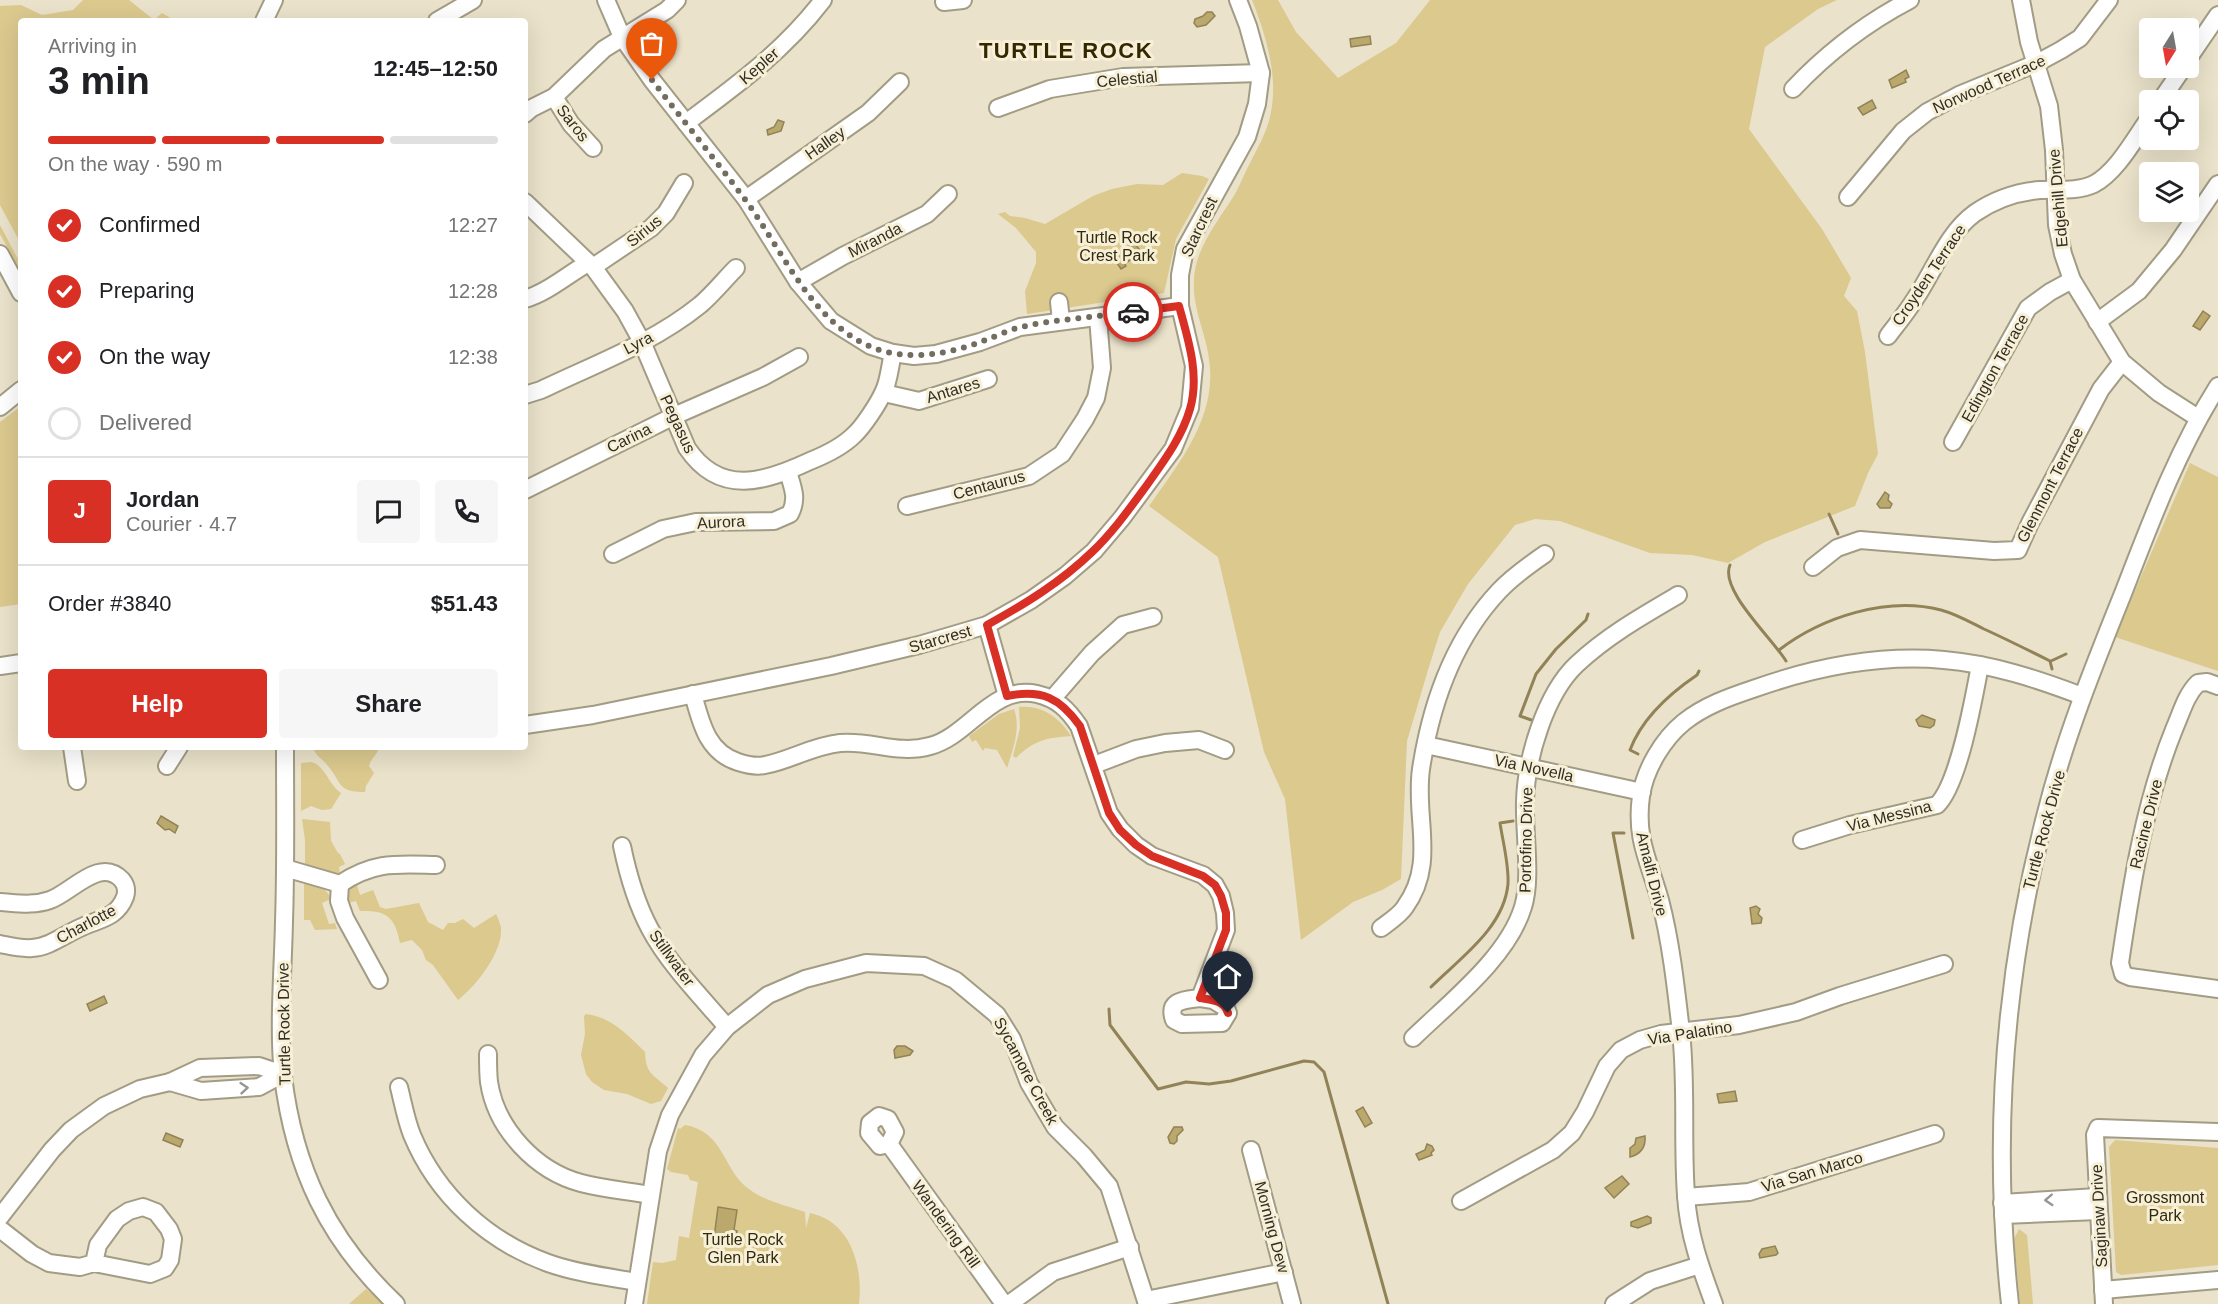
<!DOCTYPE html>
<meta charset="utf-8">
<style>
:root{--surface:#fff;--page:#f6f6f6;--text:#202124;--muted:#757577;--line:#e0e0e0;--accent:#d93025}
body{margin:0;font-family:Arial,sans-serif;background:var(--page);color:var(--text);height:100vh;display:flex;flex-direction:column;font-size:22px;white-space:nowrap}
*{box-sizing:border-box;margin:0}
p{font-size:20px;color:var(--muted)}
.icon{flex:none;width:33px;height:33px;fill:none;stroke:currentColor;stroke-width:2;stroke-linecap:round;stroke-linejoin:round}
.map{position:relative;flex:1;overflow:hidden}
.details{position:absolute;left:18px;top:18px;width:510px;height:732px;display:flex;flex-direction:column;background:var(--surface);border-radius:6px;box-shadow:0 6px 24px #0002}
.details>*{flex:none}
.needle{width:39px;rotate:191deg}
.buttons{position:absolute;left:2139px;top:18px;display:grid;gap:12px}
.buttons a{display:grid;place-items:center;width:60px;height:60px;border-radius:6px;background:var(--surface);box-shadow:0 6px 24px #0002;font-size:30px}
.pin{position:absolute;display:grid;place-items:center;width:51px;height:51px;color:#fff;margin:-62px -26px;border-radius:50% 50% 50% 0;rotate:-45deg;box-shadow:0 0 6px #0007}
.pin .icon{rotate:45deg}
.courier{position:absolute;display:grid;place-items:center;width:60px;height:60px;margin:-30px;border:4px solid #d93025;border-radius:50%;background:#fff;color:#222;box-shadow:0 2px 8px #0007}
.headline em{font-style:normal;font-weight:800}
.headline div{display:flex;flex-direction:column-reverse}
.headline{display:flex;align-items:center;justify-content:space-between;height:102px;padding:0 30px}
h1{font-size:39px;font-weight:800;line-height:45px}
.bar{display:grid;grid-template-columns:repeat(4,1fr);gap:9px 6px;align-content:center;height:72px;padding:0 30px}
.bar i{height:8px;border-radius:4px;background:var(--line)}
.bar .current{background:var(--accent)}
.bar p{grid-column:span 4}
.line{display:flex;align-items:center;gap:15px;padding:0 30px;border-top:2px solid var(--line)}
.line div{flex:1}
.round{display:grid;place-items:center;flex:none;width:63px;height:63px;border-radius:6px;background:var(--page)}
ol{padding:0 30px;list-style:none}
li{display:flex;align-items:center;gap:18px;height:66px}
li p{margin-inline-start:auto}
li .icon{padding:6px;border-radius:50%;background:var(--accent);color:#fff;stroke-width:4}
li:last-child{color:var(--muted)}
li i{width:33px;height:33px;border:3px solid var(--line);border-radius:50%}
.action{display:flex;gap:12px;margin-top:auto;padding:12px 30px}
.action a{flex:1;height:69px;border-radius:6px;background:var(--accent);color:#fff;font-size:24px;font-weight:800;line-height:69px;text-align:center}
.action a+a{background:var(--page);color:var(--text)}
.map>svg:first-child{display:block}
</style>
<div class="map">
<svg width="2218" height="1304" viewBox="0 0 2218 1304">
<rect width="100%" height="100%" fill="#eae2ca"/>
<g fill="#dbc98e">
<polygon points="83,0 129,0 154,20 162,13 174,20 21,21 21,244 0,205 0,6 21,5 42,15 73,10"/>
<path d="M1252,0H1278L1296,32L1338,78L1396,43L1430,0H1837L1818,9L1765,47L1749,129L1822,229L1851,278L1844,296L1857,311L1865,352L1878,454L1868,473L1855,506L1765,542L1728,563L1692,555L1650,553L1560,521L1535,519L1515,525L1468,584L1440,632L1428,670L1407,741L1401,879L1382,890L1353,902L1301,940L1285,799L1264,752L1218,557L1149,506C1177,466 1214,421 1210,368C1208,332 1189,308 1195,270C1200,242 1221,217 1235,194C1241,183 1245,172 1251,161C1257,149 1264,137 1268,124C1281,83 1267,38 1252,0Z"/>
<polygon points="1182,173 1202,176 1209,179 1176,239 1164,293 1027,314 1025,291 1036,263 1036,252 1016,228 998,214 1005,212 1010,216 1025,218 1045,224 1093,196 1112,189 1137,184 1163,185"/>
<polygon points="0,225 21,265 21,272 0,234"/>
<polygon points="21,406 21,604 0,607 0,422"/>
<polygon points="2190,463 2218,477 2218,671 2115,637"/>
<path d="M1019,707C1042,705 1059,717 1071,736C1046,738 1034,740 1016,758L1013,756L1020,728Z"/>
<path d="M1014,709C1021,728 1013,749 1007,768L997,750L985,748L983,751L976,740L972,742L969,736L999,714Z"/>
<path d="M313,747L315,749L316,747L379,748C377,755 371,758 369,766L374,773L366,786L365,792C336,792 342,782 328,766C322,758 315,756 313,747Z"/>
<path d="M311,762C325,765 328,784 341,793L331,809L322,810L311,806L301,811V763Z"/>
<polygon points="302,819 330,822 331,841 338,853 340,854 345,864 339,867 340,875 335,877 305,869 305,840"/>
<path d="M304,884C317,885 326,887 331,899L322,903L329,924L335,923L337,929L315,930L310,920H304Z"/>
<path d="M357,885L360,895L373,890L380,907L386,909L419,903L428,922L443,930L448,923H455L463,919L474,928L496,914C498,918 500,923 501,928C503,952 476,986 458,1000L433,965L426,960L422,950L412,940L400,943C395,917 387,910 360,911L356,901L348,903L346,897L351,888Z"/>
<path d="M586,1014C611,1017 628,1035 645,1052C646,1075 653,1074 668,1088L661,1101L651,1104L627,1094L604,1090L592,1082L586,1074L581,1055L585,1034L584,1016Z"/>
<path d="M685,1125C723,1132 722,1165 745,1186C762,1201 785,1205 805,1212L806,1228L810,1213C852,1222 863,1268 859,1304H647L653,1262L662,1263L676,1260L679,1236L689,1238L698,1182L690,1180L688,1175L671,1172L667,1169L678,1128L680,1129Z"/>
<polygon points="2115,1140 2218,1148 2218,1265 2121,1275 2116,1272 2109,1147"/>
<polygon points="2019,1229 2027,1235 2033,1304 2020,1304 2014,1239"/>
<polygon points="366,1289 385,1304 349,1304"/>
</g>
<g fill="#baa86c" stroke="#918357" stroke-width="1.5">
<polygon points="1207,12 1212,12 1215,16 1206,25 1197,27 1194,23 1195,19 1203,16"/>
<polygon points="1370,36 1371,44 1351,47 1350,39"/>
<polygon points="1906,70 1909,77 1905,79 1906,82 1892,88 1889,80"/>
<polygon points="1872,100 1876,108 1863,115 1858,108"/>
<polygon points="778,120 784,122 781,131 768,135 767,130 774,127"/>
<polygon points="1134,242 1141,252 1125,264 1126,266 1121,269 1111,254 1116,251 1118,254"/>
<polygon points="2203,311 2210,316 2200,330 2193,326"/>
<polygon points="1885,492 1889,495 1888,500 1892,504 1890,508 1880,508 1877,504"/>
<polygon points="1922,715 1935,720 1934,725 1930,728 1919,726 1916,720"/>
<polygon points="161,816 178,826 175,833 169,829 165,830 157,823"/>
<polygon points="1756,906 1760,909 1758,914 1762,918 1761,923 1752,924 1750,908"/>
<polygon points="104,996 107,1003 90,1011 87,1004"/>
<polygon points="897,1046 905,1046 913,1051 910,1055 895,1058 894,1050"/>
<polygon points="1735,1091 1737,1101 1719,1103 1717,1094"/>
<polygon points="1363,1107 1372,1123 1365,1127 1356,1111"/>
<polygon points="1174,1127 1182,1127 1183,1130 1177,1136 1177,1141 1174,1144 1170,1143 1168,1137"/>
<polygon points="166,1133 183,1140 180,1147 163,1140"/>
<path d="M1645,1136C1646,1147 1641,1154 1630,1157V1148L1635,1144L1636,1138Z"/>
<polygon points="1427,1144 1432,1146 1434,1150 1431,1153 1432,1155 1419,1160 1416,1154 1425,1150"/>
<polygon points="1622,1176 1629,1184 1614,1198 1605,1188"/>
<polygon points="718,1207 737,1210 734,1230 737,1231 735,1241 714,1238"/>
<polygon points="1647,1216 1651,1218 1651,1223 1638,1228 1631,1226 1631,1222"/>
<polygon points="1775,1246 1778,1253 1776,1255 1760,1258 1759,1254 1762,1249"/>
</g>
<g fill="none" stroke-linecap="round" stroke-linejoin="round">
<g stroke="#918357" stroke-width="3">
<polyline points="1829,514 1838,534"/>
<path d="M1730,565C1719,590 1773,639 1786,661"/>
<path d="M1779,650C1822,617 1887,596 1941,610C1956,614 1970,622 1984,629C2006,639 2028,650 2050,661L2052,669"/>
<polyline points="2051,661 2066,654"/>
<polyline points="1534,721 1520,716 1536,674 1556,649 1586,620 1588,614"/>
<path d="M1638,754L1630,750C1642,718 1669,694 1697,675L1699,671"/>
<polyline points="1624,833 1613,833 1633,938"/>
<path d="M1431,987C1460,958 1504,928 1508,884C1509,864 1503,843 1500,823L1513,821"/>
<polyline points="1109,1009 1110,1025 1158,1089 1186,1082 1209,1084 1231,1081 1304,1061 1314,1062 1324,1072 1388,1304"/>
</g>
<g stroke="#a29c85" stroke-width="20">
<g id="minor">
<polyline points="606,0 622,37 652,80 746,199 798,282 831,321 871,346 893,353 914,356 936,354 980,342 1020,327 1180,306"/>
<polyline points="2021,0 2029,42 2049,106 2054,150 2057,225 2063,254 2072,280 2122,362 2159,393 2198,418"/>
<polyline points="944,2 963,0"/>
<polyline points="264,21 274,0"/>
<polyline points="437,21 473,0"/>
<polyline points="2188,59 2218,15"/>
<path d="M1793,89C1827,53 1866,23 1910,0"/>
<polyline points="554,97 571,124 593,148"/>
<polyline points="2161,100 2183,68"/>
<polyline points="998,108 1050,89 1123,77 1261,73"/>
<polyline points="525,114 532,108 554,97 604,49 667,10 677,0"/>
<path d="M686,123C736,86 785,50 823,0"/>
<polyline points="1848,197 1903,131 1927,112 1959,95 2037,63 2061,50 2080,38 2109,0"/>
<polyline points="746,199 868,113 900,82"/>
<path d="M525,202L593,267L625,311L642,342L687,448C720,497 765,482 810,461C825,455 843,446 854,435C863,427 878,404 883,393C889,382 890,365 893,353"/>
<polyline points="0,254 21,293"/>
<polyline points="593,267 651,228 666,213 684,183"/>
<polyline points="798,282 843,256 927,214 948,194"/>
<path d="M525,299C548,292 567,275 588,263"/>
<polyline points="1059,302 1061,321"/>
<polyline points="2097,322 2139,291 2173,250 2218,184"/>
<path d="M1888,336C1897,324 1907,312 1915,299C1934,271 1947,233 1975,213C1994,200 2017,192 2040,190C2057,189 2077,192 2094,184C2117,172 2135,138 2150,117"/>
<polyline points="884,393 919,401 988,379"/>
<path d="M525,395L541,390C595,364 653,343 700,305C713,294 724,280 736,268"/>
<polyline points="0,407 21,390"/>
<polyline points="1953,442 2028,308 2050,292 2072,280"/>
<polyline points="525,490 674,416 763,377 799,357"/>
<polyline points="907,506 1029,476 1062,454 1085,419 1096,398 1102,368 1098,317"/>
<path d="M613,554L663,529L696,522L774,521L790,514C798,499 793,488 788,472"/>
<polyline points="1813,567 1837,548 1860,540 1994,551 2018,550 2030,523 2101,389 2122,362"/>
<polyline points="987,625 1007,696"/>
<polyline points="0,666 21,663"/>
<path d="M2218,686L2207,682L2198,683C2186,695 2182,711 2175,727C2144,803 2132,882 2120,963L2123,974L2130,977L2218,989"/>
<path d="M693,694C701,723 707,752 738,762C747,765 756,767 765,765C791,760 812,746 840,743C872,740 897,755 930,746C969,736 992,684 1037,694C1058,699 1068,710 1079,726L1109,813L1120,829L1136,845L1152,856L1203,875L1215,885L1221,896L1225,913L1226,930L1200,998C1184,1000 1167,1000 1174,1020L1182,1024L1222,1023L1228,1013L1226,1008L1213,1000L1200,998"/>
<polyline points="1053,698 1092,653 1123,625 1153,617"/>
<polyline points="525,725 593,715 831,666 919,645 987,625 1031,600 1065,576 1094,551 1122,518 1173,449 1190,408 1194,366 1180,306 1180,275 1185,249 1247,137 1257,104 1261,73 1248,26 1238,0"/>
<polyline points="1426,745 1642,792"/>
<polyline points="72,747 77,781"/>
<path d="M285,747C285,805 286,863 284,921C283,972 278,1025 283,1076C294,1168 328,1240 396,1304"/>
<polyline points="1094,765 1136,749 1165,743 1199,740 1225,750"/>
<polyline points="167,766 179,747"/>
<path d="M1802,840L1850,825L1937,805C1959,784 1974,697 1980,665"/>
<path d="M622,846C628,875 636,903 650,929C668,963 702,998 727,1027"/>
<path d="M285,868L340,884C374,861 397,864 436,865"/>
<polyline points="340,884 339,901 345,918 379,980"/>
<path d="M0,902C17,903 33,906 50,900C71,893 100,856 122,880C126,885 127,891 125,897C117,918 99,919 82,927C65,934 50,947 32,948C21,949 10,946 0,944"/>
<path d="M1381,928C1389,922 1400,915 1405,907C1437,863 1414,818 1421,769C1431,704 1453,640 1499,591C1512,577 1529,565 1545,554"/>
<path d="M1413,1038C1450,1002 1508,957 1523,907C1532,879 1524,833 1525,802C1526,759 1545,694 1577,664C1607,636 1642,616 1678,595"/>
<path d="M488,1054C488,1063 488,1073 489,1082C496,1129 536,1171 581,1183C604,1189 627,1191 650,1195"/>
<polyline points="170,1082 201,1091 259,1087 283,1074"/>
<path d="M399,1087C403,1103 406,1120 412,1135C437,1195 487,1241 548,1263C576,1273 608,1277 637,1282"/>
<polygon points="879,1116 888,1119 895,1132 889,1144 880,1146 869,1133 870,1123"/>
<polyline points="889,1144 1004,1304"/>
<polyline points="1251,1150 1292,1304"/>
<polyline points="1686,1197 1749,1192 1935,1134"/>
<polyline points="1461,1201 1553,1150 1572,1133 1585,1112 1607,1066 1621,1050 1640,1040 1661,1034 1739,1025 1796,1012 1840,996 1944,964"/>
<polyline points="2002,1203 2097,1197"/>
<polyline points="2003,1215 2098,1211"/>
<polyline points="0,1217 52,1150 71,1130 104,1106 140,1089 170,1082 200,1068 259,1066 283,1074"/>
<polyline points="0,1229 32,1254 49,1263 80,1267 94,1263 150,1274 165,1268 170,1260 173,1239 169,1229 156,1212 143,1207 129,1211 117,1219 98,1245 94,1263"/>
<polyline points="2103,1290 2218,1280"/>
<polyline points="1146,1300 1284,1272"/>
<polyline points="634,1304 658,1151 670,1115 703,1055 727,1027 768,995 805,979 866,963 924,966 955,980 997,1015 1012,1039 1029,1083 1055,1127 1084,1156 1109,1186 1147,1304"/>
<polyline points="1009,1304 1053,1272 1130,1247"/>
<polyline points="1614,1304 1650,1281 1700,1265"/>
<path d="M1714,1304C1701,1269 1688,1233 1686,1195C1682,1141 1687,1086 1681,1032C1676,988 1671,942 1660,900C1649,861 1635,839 1641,796C1645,769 1663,739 1684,722C1704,706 1729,697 1753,689C1815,667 1878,654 1944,660C1992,664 2037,679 2082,696"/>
<path d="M2010,1304C1992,1139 2004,973 2046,813C2065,737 2095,663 2124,591C2151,521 2178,449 2218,386"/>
<polyline points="2104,1304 2095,1135 2098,1128 2218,1132"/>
</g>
</g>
<use href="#minor" stroke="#fff" stroke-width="16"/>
</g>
<defs><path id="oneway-chevron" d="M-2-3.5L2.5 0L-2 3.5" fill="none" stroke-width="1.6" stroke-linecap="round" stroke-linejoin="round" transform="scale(1.5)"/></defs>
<g stroke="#989692">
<use href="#oneway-chevron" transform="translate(244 1088) rotate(-5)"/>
<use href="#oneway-chevron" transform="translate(2049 1200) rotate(177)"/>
</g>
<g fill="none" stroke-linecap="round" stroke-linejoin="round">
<path stroke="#726d5f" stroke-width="6" stroke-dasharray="0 10.8" d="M652,80C682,119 714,158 744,198C789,258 825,358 917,355C939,355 962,349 983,341C995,337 1008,330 1021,327C1057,319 1096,317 1133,312"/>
<path stroke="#d93025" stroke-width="8" d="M1133,312L1179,306C1188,339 1200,375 1190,409C1182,437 1164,461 1147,485C1130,508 1113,532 1092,552C1061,582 1025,604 987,625L1007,696C1042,689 1060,698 1080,726L1109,813L1120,830L1136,845L1152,856L1203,876L1215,885L1221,896L1226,913V930L1200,998C1211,1000 1224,1000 1228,1013"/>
</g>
<g text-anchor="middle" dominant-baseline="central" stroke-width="6" stroke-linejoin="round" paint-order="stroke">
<g font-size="16" fill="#312e25" stroke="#f7f0d7">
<text transform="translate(759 66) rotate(-41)">Kepler</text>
<text transform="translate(1127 79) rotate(-5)">Celestial</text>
<text transform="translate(1989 84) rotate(-24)">Norwood Terrace</text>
<text transform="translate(573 123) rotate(52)">Saros</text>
<text transform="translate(825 143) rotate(-35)">Halley</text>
<text transform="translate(2058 198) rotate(-95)">Edgehill Drive</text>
<text transform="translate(1199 227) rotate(-65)">Starcrest</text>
<text transform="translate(644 231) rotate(-39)">Sirius</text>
<text transform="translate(875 240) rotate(-27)">Miranda</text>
<text transform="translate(1929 275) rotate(-56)">Croyden Terrace</text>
<text transform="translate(638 343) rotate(-27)">Lyra</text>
<text transform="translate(1995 368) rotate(-61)">Edington Terrace</text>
<text transform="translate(953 390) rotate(-17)">Antares</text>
<text transform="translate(678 424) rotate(65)">Pegasus</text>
<text transform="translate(629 438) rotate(-26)">Carina</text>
<text transform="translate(989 485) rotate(-15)">Centaurus</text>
<text transform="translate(2050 485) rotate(-63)">Glenmont Terrace</text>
<text transform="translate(721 522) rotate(-3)">Aurora</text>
<text transform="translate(940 639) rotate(-16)">Starcrest</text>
<text transform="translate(1534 768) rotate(12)">Via Novella</text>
<text transform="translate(1889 816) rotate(-14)">Via Messina</text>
<text transform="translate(2146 824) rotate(-76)">Racine Drive</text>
<text transform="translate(2044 830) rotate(-75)">Turtle Rock Drive</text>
<text transform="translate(1526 840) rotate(-89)">Portofino Drive</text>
<text transform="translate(1652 874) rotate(76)">Amalfi Drive</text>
<text transform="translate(86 924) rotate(-28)">Charlotte</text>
<text transform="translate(672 958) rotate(54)">Stillwater</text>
<text transform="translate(284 1024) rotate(-91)">Turtle Rock Drive</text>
<text transform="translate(1690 1033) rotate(-9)">Via Palatino</text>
<text transform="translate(1026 1071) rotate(62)">Sycamore Creek</text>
<text transform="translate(1812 1172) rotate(-17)">Via San Marco</text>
<text transform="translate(2099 1216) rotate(-93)">Saginaw Drive</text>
<text transform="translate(946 1224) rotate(54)">Wandering Rill</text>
<text transform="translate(1272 1227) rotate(75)">Morning Dew</text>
</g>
<g font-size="16" fill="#322a0e" stroke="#f7f0d7">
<text x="1117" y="237">Turtle Rock<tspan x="1117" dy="18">Crest Park</tspan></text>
<text x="2165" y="1197">Grossmont<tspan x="2165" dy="18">Park</tspan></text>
<text x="743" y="1239">Turtle Rock<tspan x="743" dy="18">Glen Park</tspan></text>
</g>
<g font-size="22" font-weight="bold" letter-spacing="1.5" fill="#342800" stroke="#f7f0d7">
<text x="1066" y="50">TURTLE ROCK</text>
</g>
</g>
</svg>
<div class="buttons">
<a><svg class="needle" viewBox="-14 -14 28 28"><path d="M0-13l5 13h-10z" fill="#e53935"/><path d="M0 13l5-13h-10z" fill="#757577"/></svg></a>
<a><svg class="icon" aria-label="locate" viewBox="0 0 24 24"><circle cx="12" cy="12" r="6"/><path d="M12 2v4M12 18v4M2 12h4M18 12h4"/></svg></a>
<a><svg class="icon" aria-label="layers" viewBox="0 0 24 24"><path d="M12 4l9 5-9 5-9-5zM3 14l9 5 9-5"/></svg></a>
</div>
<div class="pin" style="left:652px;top:80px;background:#ea580c"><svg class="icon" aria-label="bag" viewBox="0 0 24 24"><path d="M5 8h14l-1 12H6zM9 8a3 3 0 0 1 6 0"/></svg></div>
<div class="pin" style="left:1228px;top:1013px;background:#1f2937"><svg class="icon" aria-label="home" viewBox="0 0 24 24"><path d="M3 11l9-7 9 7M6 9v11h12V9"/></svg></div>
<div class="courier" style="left:1133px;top:312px"><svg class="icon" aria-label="car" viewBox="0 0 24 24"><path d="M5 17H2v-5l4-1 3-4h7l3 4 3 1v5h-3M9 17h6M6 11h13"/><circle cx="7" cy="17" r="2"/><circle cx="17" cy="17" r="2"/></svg></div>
<section class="details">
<div class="headline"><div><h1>3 min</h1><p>Arriving in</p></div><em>12:45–12:50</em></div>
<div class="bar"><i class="current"></i><i class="current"></i><i class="current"></i><i></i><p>On the way · 590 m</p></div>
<ol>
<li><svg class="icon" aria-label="check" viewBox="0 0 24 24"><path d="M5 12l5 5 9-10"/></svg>Confirmed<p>12:27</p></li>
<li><svg class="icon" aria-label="check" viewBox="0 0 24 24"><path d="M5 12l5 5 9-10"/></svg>Preparing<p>12:28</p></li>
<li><svg class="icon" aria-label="check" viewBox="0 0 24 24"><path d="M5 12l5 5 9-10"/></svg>On the way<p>12:38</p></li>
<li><i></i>Delivered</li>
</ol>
<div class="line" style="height:108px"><b class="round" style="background:var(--accent);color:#fff">J</b><div><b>Jordan</b><p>Courier · 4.7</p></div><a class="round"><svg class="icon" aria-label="chat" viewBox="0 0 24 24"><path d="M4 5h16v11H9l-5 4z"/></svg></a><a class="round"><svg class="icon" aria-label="phone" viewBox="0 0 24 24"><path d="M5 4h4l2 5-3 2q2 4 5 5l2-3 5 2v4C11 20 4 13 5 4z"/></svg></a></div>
<div class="line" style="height:78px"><div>Order #3840</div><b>$51.43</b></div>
<div class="action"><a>Help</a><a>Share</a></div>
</section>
</div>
